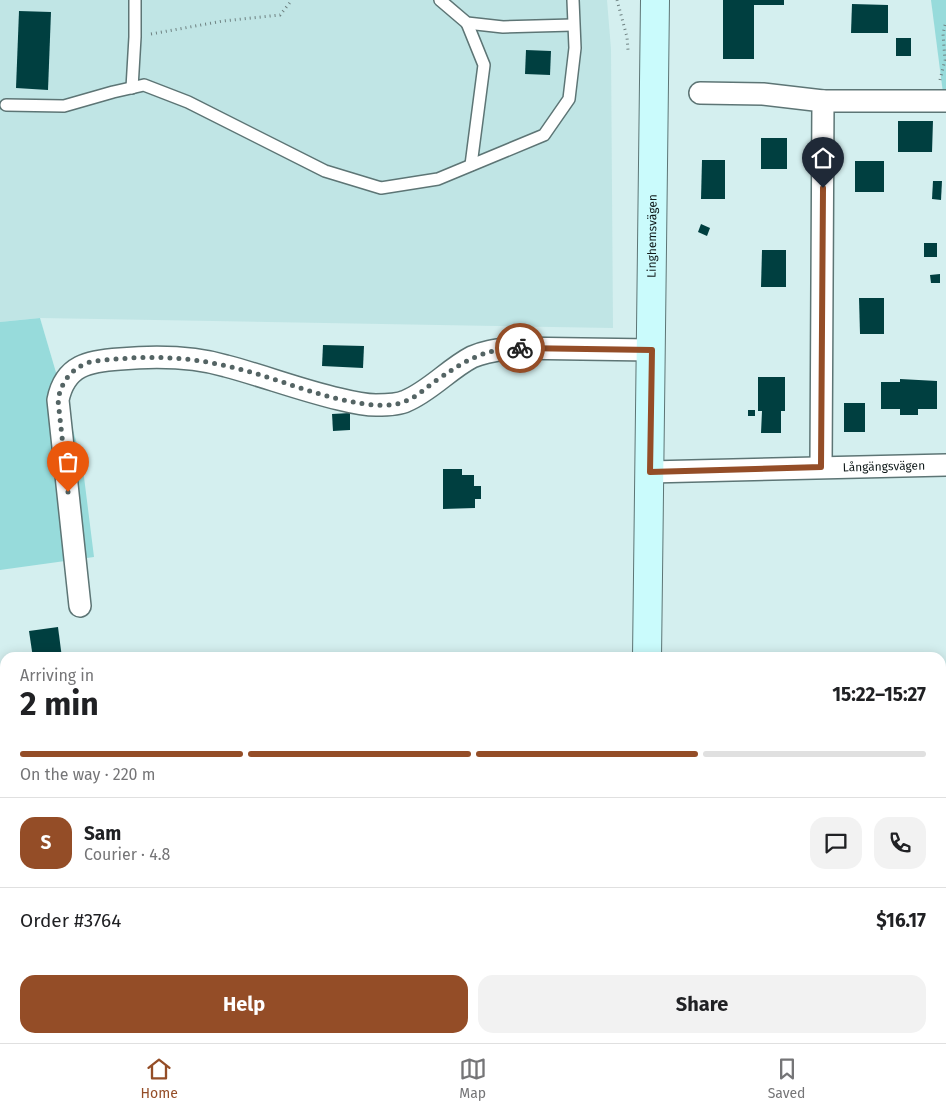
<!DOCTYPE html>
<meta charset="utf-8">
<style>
:root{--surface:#fff;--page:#f2f2f2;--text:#202124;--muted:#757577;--line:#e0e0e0;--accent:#944d27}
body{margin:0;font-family:"Fira Sans",sans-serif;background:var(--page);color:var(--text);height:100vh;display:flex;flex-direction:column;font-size:19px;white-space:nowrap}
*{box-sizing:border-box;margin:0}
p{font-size:16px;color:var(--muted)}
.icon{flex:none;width:28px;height:28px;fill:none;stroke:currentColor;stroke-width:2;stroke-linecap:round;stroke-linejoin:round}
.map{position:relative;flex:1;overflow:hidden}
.details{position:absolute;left:0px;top:652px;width:946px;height:391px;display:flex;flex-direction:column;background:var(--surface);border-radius:15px 15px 0 0;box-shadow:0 2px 12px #0003}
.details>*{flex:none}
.pin{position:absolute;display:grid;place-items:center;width:42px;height:42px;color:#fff;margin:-51px -21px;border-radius:50% 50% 50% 0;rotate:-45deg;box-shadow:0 0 5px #0007}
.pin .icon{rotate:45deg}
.courier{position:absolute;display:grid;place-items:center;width:50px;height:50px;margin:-25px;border:4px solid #944d27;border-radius:50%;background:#fff;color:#222;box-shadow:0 1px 6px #0007}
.headline em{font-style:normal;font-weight:700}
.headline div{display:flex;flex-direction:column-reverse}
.headline{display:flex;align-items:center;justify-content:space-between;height:85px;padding:0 20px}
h1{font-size:32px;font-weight:700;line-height:38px}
.bar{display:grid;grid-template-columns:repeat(4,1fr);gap:8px 5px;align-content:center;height:60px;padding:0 20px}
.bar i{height:6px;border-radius:4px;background:var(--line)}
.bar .current{background:var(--accent)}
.bar p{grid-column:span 4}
.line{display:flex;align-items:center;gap:12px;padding:0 20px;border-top:1px solid var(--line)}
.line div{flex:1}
.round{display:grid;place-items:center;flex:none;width:52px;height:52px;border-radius:15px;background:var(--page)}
.primary-button{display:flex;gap:10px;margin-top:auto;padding:10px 20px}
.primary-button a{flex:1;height:58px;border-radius:15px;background:var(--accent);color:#fff;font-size:20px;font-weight:700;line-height:58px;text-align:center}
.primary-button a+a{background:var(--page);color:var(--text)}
.tabs{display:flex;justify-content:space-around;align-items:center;height:70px;border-top:1px solid var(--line);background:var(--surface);font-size:14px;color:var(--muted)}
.tabs a{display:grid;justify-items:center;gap:2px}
.tabs .current{color:var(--accent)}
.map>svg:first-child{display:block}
</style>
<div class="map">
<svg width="946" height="1043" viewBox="0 0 946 1043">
<rect width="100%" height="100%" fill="#d4efef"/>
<polygon fill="#c0e5e5" points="0,0 607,0 611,49 613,328 40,318 0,322"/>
<g fill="#97dbdb">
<polygon points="931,0 946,0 946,93 943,93"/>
<polygon points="40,318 82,461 94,557 0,570 0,322"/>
<polygon points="0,724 5,727 5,1039 129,1039 129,1043 0,1043"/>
</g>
<g fill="#003f40">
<polygon points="723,0 784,0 784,5 754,5 754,59 723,59"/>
<polygon points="852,4 888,5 888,33 851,33"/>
<polygon points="19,11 51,12 48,90 16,88"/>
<rect x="896" y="38" width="15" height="18"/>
<polygon points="526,50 551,51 550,75 525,74"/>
<polygon points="898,121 933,121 932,152 898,152"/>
<rect x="761" y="138" width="26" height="31"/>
<polygon points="702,160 725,160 725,199 701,199"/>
<rect x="855" y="161" width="29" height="31"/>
<polygon points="933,181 942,181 941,200 932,199"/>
<polygon points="701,224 710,228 707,236 698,232"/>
<rect x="924" y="243" width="13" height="14"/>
<polygon points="762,250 786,250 786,287 761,287"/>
<polygon points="940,274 940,283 931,283 930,275"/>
<polygon points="859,298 884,298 884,334 860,334"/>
<polygon points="323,345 364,346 363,368 322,366"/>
<polygon points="758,377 785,377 785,411 781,411 781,433 761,433 762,411 758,411"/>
<polygon points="900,379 937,381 937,409 918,409 918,415 900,415 900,409 881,409 881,382 900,382"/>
<rect x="844" y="403" width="21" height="29"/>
<rect x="748" y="410" width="7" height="6"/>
<polygon points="350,413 350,430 333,431 332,414"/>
<polygon points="443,469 462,469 462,475 474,475 474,486 481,486 481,499 475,499 475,508 443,509"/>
<polygon points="58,627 62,658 33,658 29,631"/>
</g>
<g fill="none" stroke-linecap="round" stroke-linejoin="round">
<g stroke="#5d7575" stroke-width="14">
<g id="lane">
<polyline points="440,0 467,23 503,27 573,25"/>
<polyline points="467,23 484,65 471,165"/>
<polyline points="132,88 135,37 135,0"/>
<polyline points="6,105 64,106 113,92 144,85 188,102 325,171 381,188 438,179 544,135 569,99 575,48 573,0"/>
</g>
</g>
<g stroke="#5d7575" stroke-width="24">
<g id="street">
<polyline points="700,93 763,94 823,101 821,467"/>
<polyline points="823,101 946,101"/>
<path id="s1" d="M650,472L946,465"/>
<path d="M80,606L58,400C65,365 89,361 120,359C155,356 192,356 226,366C264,376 300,390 339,399C351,402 364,405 376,405C385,405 398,405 406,401C430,391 449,369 472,357C485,351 498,350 513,348L651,350"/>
</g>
</g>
<g stroke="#5d7575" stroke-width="30">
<g id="secondary">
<path id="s2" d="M647,658L655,0"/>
<polyline points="642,1043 642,1039"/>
</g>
</g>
<g stroke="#6e8181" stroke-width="3" stroke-dasharray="1 4" stroke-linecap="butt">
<polyline points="617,0 627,37 628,50"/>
<polyline points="151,34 223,21 280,15 292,0"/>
<polyline points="940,80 945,60 943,34 946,21"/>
</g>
<use href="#lane" stroke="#fff" stroke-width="11"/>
<use href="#street" stroke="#fff" stroke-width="21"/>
<use href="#secondary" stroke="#cafbfc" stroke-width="28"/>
</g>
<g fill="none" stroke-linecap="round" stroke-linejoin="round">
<path stroke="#546464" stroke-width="5" stroke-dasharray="0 9" d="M68,492L58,400C61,383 70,370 87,363C96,360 107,360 117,359C152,356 187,357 222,365C267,374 309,394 353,402C369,405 391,408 406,401C416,397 425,389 434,382C463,362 484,348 520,348"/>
<polyline stroke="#944d27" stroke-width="6" points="520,348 652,350 650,472 821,467 823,188"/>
</g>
<g text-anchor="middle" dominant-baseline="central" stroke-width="5" stroke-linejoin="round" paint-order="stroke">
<g font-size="12" fill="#0f1919" stroke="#fff">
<text stroke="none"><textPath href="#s2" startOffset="422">Linghemsvägen</textPath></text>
<text stroke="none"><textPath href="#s1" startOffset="234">Långängsvägen</textPath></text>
</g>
</g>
</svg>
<div class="pin" style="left:68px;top:492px;background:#ea580c"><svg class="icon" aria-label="bag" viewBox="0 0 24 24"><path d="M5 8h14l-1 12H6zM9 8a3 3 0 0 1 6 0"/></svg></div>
<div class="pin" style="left:823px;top:188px;background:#1f2937"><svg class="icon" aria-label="home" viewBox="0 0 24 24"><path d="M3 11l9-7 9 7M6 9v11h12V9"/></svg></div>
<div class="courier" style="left:520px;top:348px"><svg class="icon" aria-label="bike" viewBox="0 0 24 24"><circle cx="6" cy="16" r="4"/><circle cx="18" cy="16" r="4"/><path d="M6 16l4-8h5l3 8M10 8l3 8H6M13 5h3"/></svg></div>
<section class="details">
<div class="headline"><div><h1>2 min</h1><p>Arriving in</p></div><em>15:22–15:27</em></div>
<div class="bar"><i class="current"></i><i class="current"></i><i class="current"></i><i></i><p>On the way · 220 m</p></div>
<div class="line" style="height:90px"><b class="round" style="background:var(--accent);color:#fff">S</b><div><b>Sam</b><p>Courier · 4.8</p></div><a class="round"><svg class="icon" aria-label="chat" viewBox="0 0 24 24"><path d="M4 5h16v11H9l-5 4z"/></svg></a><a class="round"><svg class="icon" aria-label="phone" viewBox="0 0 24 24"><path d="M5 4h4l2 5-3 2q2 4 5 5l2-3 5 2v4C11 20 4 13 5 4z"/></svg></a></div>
<div class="line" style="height:65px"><div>Order #3764</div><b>$16.17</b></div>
<div class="primary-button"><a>Help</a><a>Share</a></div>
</section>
</div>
<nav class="tabs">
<a class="current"><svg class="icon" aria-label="home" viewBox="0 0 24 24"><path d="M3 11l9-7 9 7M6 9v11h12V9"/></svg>Home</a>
<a><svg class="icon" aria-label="map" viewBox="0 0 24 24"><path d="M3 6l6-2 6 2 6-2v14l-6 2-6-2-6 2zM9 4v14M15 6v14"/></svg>Map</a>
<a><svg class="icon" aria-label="saved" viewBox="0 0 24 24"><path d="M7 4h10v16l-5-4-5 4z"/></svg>Saved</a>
</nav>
